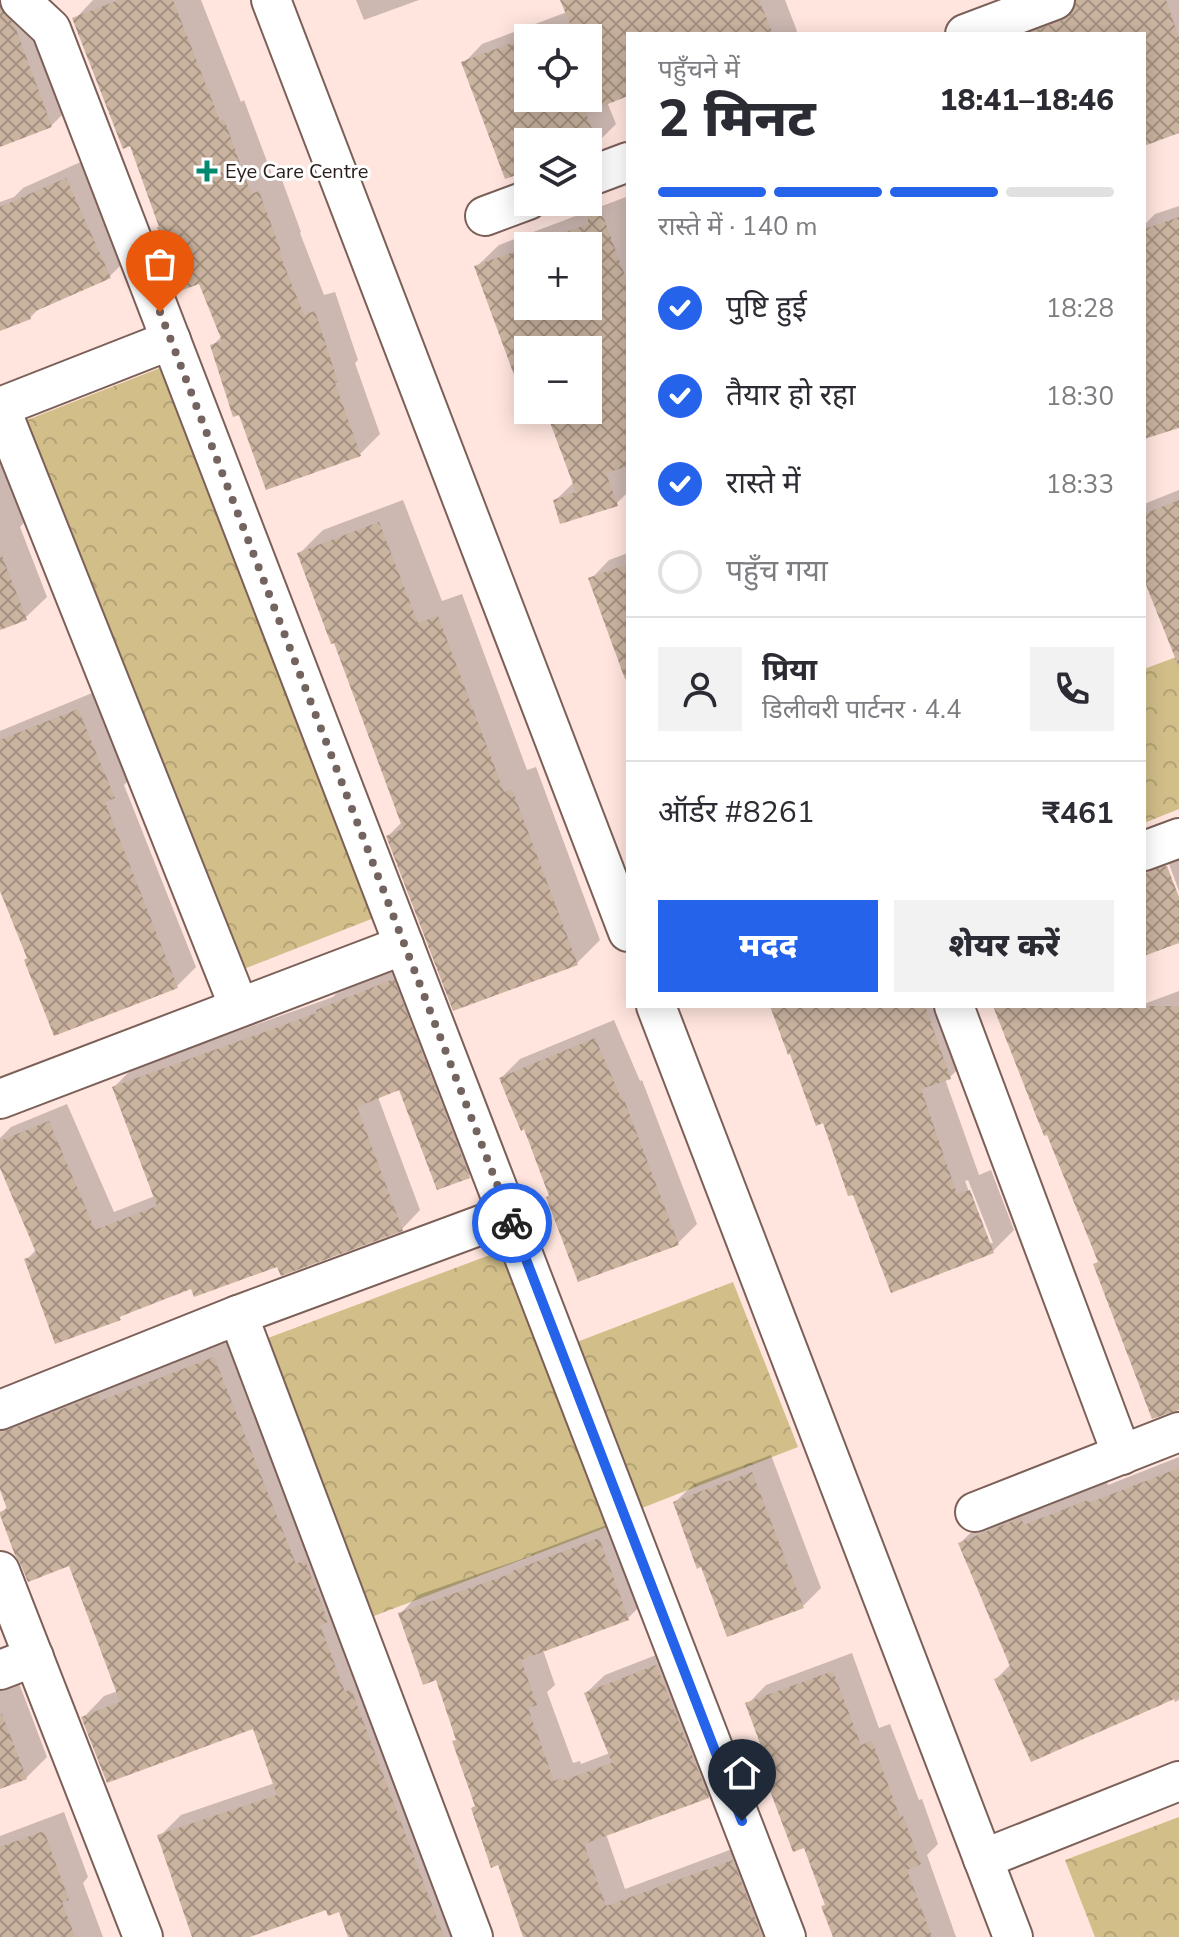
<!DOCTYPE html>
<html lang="hi">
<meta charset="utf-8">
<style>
:root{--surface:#fff;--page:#f2f2f3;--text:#2b2b33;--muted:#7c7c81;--line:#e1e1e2;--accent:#2563eb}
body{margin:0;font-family:"Nunito Sans","Noto Sans Devanagari",sans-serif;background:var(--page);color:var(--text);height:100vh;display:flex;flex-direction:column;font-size:30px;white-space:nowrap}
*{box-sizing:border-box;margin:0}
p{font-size:26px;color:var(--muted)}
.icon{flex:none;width:44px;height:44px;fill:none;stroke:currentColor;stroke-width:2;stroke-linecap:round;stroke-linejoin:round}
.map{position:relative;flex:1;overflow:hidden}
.drawer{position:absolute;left:626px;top:32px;width:520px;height:976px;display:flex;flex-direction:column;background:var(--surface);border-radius:0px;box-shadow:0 4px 20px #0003}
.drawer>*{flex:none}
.buttons{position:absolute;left:514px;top:24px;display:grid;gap:16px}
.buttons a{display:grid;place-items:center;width:88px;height:88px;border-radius:0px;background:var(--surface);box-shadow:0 4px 20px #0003;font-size:40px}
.pin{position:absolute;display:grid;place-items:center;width:68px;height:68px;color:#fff;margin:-82px -34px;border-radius:50% 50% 50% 0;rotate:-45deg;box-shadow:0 0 8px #0007}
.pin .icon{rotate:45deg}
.courier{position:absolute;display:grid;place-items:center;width:80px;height:80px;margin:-40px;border:6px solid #2563eb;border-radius:50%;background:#fff;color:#222;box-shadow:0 2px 10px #0007}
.overview em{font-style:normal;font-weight:800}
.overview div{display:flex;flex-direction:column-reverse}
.overview{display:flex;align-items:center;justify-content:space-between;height:136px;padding:0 32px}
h1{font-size:52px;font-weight:800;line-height:60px}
.bar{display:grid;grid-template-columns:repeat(4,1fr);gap:12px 8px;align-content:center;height:96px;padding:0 32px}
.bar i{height:10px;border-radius:6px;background:var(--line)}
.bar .active{background:var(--accent)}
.bar p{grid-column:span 4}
.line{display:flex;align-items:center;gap:20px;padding:0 32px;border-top:2px solid var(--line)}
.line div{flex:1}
.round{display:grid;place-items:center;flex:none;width:84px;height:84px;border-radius:0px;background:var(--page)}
ol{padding:0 32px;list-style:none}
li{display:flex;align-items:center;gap:24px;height:88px}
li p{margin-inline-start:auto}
li .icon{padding:8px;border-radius:50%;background:var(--accent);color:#fff;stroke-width:4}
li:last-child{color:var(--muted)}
li i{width:44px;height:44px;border:4px solid var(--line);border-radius:50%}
.action{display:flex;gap:16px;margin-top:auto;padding:16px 32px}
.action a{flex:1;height:92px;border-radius:0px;background:var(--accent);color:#fff;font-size:32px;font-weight:800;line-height:92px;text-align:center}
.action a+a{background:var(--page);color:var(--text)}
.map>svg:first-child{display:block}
</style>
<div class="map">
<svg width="1179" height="1937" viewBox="0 0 1179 1937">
<defs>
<pattern id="park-crowns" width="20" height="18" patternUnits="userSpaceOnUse" patternTransform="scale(2)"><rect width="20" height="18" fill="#d1be89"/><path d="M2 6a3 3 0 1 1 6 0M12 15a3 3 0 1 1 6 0" fill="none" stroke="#b3a376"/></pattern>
<pattern id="building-cross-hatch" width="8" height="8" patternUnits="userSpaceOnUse" patternTransform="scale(2)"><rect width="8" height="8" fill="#cab39f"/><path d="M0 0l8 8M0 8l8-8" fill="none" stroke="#a49181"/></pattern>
</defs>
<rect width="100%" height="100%" fill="#ffe5de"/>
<g fill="url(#park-crowns)">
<polygon points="165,366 379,916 241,970 27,420"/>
<polygon points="1179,656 1179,809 1144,823 1144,669"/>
<polygon points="506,1249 610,1526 374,1616 268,1338"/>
<polygon points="733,1282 798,1447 642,1508 577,1342"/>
<polygon points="1179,1817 1179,1937 1095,1937 1065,1860"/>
</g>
<g fill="#0003" fill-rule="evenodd">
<polygon points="19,0 70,107 51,126 0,145 0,7"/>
<polygon points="93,0 201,0 241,102 244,100 272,175 279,172 301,232 300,233 324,295 335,292 358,360 355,363 380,434 360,454 240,412 212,346 222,336 200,282 161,226 131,143 75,19"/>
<polygon points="356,0 419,0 364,20"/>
<path d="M565,0H785L797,31L795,34H628V94L607,102L616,124L597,143L588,146V142H528V168L464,63L482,44L567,12ZM528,38H588V98H528Z"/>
<polygon points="1078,0 1179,0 1179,131 1144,144 1144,34 995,34 1078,3"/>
<polygon points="85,160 128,258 110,276 41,306 30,318 0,329 0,202 14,197 23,188"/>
<path d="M626,197L628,202V492L616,504L555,501L574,482L547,410H588V350H528L527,405L476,267L499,245ZM528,246H588V306H528Z"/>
<polygon points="1179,206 1179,426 1144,437 1144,225 1155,214"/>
<polygon points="0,444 26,520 20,527 47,597 25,618 0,628"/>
<polygon points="1179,490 1179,632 1144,575 1144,504"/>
<polygon points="403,500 442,601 462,594 527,770 536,767 600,940 577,963 388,836 403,821 335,640 299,554 323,530"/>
<polygon points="628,553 628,670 591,579 609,560"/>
<polygon points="97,691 132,777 124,785 196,967 177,986 29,958 0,885 0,731"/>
<polygon points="1144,845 1179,851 1179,891 1166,856 1162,857 1179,902 1179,941 1144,954"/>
<polygon points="412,962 487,1158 469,1176 401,1087 378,1097 420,1210 402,1229 192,1287 125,1313 119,1318 26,1260 37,1249 0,1163 0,1138 11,1127 67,1104 114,1212 155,1196 114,1087 132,1069 333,997 337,993"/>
<polygon points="1179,991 1179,1407 1096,1264 1100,1260 995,1006 1144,1006 1144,1004"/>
<path d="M772,1006H954L971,1056L950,1077L945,1079L979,1175L991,1170L1014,1230L993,1251L892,1290L825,1121ZM968,1180L993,1243H988L965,1181Z"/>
<polygon points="614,1020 640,1081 642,1080 697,1224 678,1243 525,1127 501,1078 520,1059"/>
<polygon points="235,1337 468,1937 350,1937 340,1909 328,1908 244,1937 194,1937 160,1836 181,1815 275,1783 254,1726 83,1718 104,1696 118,1691 71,1564 1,1513 8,1506 0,1485 0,1408 122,1381"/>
<polygon points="771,1455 821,1588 803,1606 675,1502 694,1484"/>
<polygon points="1179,1457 1179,1700 1175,1702 1173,1697 996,1679 1011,1664 960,1543 980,1524 1040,1500 1043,1508 1107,1482 1108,1485"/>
<polygon points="617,1521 647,1599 628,1618 543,1650 555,1685 547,1692 573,1763 580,1761 581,1764 610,1753 586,1693 605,1675 674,1648 726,1778 708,1797 606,1834 625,1889 751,1842 788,1937 532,1937 477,1805 458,1738 437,1678 400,1614 418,1595 530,1556 533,1553"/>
<polygon points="852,1653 879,1728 890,1724 919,1800 922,1799 938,1844 927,1855 956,1937 835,1937 827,1904 805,1845 769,1781 774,1775 748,1704 766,1685"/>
<polygon points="0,1657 14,1670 47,1757 26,1778 0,1787"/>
<polygon points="64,1812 88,1877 83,1883 103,1937 0,1937 0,1836"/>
</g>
<g fill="url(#building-cross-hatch)">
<polygon points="119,0 173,0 220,121 224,119 251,194 259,191 282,254 280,255 304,315 315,311 338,382 335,383 361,456 266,490 239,415 233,417 210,345 222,341 199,284 180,291 157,227 159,227 130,146 123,149 72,18"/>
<polygon points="560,0 759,0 773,34 628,34 628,96 603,106 588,68 588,38 576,38"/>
<polygon points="1076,0 1166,0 1179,38 1179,133 1144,146 1144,34 1027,34 1063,20 1072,13"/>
<polygon points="0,8 14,24 52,127 0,147"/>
<polygon points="528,37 528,98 580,98 597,142 528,142 528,171 505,179 461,62"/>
<polygon points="66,178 111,278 29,314 31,319 0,331 0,207"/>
<polygon points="596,197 628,284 628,466 606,473 618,506 560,524 553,500 576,492 548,417 566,410 588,410 588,350 528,350 528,404 525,405 474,266 528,247 528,306 588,306 588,246 537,246 537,243 588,224 588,198"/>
<polygon points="1179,217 1179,428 1144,439 1144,229"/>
<polygon points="1179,500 1179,665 1178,665 1144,580 1144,514"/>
<polygon points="379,522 418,623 438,616 504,792 512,789 578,965 453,1011 386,836 403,829 334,643 331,644 297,553"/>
<polygon points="2,556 27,620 0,630 0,557"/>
<polygon points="628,564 628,679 625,679 588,578"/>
<polygon points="78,709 115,798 105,802 178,988 54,1036 24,960 27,958 0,891 0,740"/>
<polygon points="1167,866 1179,897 1179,943 1144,956 1144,872"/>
<polygon points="394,979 470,1178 437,1190 399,1090 357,1107 403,1231 281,1276 277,1267 194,1297 191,1289 119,1317 121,1320 55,1344 24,1259 37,1255 0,1168 0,1141 49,1121 95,1230 157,1206 112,1087 317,1013 316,1010"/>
<polygon points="770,1006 925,1006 951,1079 921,1089 957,1194 970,1190 994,1253 891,1293 853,1195 848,1196 823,1123 816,1126 790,1054 788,1055"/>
<polygon points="993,1006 1179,1006 1179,1410 1152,1419 1093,1264 1098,1262 1047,1135 1044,1136"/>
<polygon points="595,1038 621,1098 623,1097 679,1245 578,1282 546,1197 549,1196 524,1129 521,1131 499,1078"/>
<polygon points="214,1357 296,1564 305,1560 328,1622 320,1625 345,1692 351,1689 444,1937 348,1937 339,1912 328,1916 326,1910 250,1937 192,1937 157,1835 277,1795 253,1729 107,1783 81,1717 120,1702 69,1566 28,1582 20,1563 15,1555 0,1515 0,1512 7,1509 0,1490 0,1432 8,1430 98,1395 100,1401"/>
<polygon points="1179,1468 1179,1697 1031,1762 994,1679 1012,1671 958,1543 1021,1518 1024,1525 1088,1500 1089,1503"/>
<polygon points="752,1472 804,1608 727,1637 701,1567 697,1569 673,1502"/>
<polygon points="599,1538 629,1620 521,1660 537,1705 528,1708 554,1781 561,1778 562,1781 612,1763 584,1693 656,1665 709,1798 584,1844 606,1906 733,1860 762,1937 523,1937 498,1865 491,1868 471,1808 475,1806 452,1741 456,1740 436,1680 423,1685 398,1613 513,1573 512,1571"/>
<polygon points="833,1671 861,1745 872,1741 900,1817 903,1816 921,1864 907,1870 932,1937 833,1937 821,1906 825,1905 804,1848 793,1852 766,1780 773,1778 745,1703"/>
<polygon points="0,1714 2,1714 27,1779 0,1789"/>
<polygon points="44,1831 69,1900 62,1902 75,1937 0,1937 0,1847"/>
</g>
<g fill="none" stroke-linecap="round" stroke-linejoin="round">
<g stroke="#7b6058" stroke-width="42">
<g id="minor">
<polyline points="20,0 51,29 786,1937"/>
<polyline points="271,0 628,932"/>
<polyline points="965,34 1055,0"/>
<polyline points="588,177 628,162"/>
<polyline points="485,216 528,200"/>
<polyline points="0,407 239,1007"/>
<polyline points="0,407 171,340"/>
<polyline points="1144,851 1179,838"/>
<polyline points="656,1006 1013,1937"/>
<polyline points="954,1006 1122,1455"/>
<polyline points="0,1099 404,945"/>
<polyline points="238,1315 473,1937"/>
<polyline points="0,1410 238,1315 508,1215"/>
<polyline points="975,1512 1179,1432"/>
<polyline points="0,1571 143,1937"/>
<polyline points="0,1670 34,1657"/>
<polyline points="983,1859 1179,1781"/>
</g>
</g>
<use href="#minor" stroke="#fff" stroke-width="38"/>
</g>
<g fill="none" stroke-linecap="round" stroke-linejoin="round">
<polyline stroke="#74645f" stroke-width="8" stroke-dasharray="0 14.4" points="160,312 512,1223"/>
<polyline stroke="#2563eb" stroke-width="10" points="512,1223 742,1821"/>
</g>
<path fill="#03896e" stroke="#fff" stroke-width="3" d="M203 159h8v8h8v8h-8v8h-8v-8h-8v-8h8z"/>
<g text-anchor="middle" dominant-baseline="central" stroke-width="6" stroke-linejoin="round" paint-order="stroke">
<g font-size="20" fill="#291e1a" stroke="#fff" text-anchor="start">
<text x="225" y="171">Eye Care Centre</text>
</g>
</g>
</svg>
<div class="buttons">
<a><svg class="icon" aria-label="locate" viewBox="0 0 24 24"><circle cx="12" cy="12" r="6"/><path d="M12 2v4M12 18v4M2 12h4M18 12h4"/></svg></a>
<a><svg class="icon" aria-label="layers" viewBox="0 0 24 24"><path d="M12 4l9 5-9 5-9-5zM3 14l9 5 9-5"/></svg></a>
<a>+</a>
<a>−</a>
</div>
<div class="pin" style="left:160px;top:312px;background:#ea580c"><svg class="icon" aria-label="bag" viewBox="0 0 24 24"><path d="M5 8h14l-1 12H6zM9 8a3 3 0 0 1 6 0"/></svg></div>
<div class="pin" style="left:742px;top:1821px;background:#1f2937"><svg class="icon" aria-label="home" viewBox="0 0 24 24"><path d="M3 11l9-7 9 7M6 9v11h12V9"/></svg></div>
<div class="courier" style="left:512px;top:1223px"><svg class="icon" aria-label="bike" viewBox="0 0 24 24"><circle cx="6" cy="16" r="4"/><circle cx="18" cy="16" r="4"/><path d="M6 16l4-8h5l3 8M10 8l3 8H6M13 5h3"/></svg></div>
<section class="drawer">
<div class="overview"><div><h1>2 मिनट</h1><p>पहुँचने में</p></div><em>18:41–18:46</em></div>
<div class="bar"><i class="active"></i><i class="active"></i><i class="active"></i><i></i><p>रास्ते में · 140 m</p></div>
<ol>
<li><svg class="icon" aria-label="check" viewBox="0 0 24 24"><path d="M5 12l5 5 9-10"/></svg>पुष्टि हुई<p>18:28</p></li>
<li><svg class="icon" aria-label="check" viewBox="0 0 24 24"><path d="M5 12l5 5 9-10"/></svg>तैयार हो रहा<p>18:30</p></li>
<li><svg class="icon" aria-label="check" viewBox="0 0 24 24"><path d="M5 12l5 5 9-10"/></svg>रास्ते में<p>18:33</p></li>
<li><i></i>पहुँच गया</li>
</ol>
<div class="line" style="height:144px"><a class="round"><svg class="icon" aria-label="person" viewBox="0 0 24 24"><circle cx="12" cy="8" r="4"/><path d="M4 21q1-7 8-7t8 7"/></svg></a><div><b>प्रिया</b><p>डिलीवरी पार्टनर · 4.4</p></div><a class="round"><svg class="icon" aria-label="phone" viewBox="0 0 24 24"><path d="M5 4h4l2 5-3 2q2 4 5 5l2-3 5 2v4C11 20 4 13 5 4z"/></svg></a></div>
<div class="line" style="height:104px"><div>ऑर्डर #8261</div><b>₹461</b></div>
<div class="action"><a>मदद</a><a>शेयर करें</a></div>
</section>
</div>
